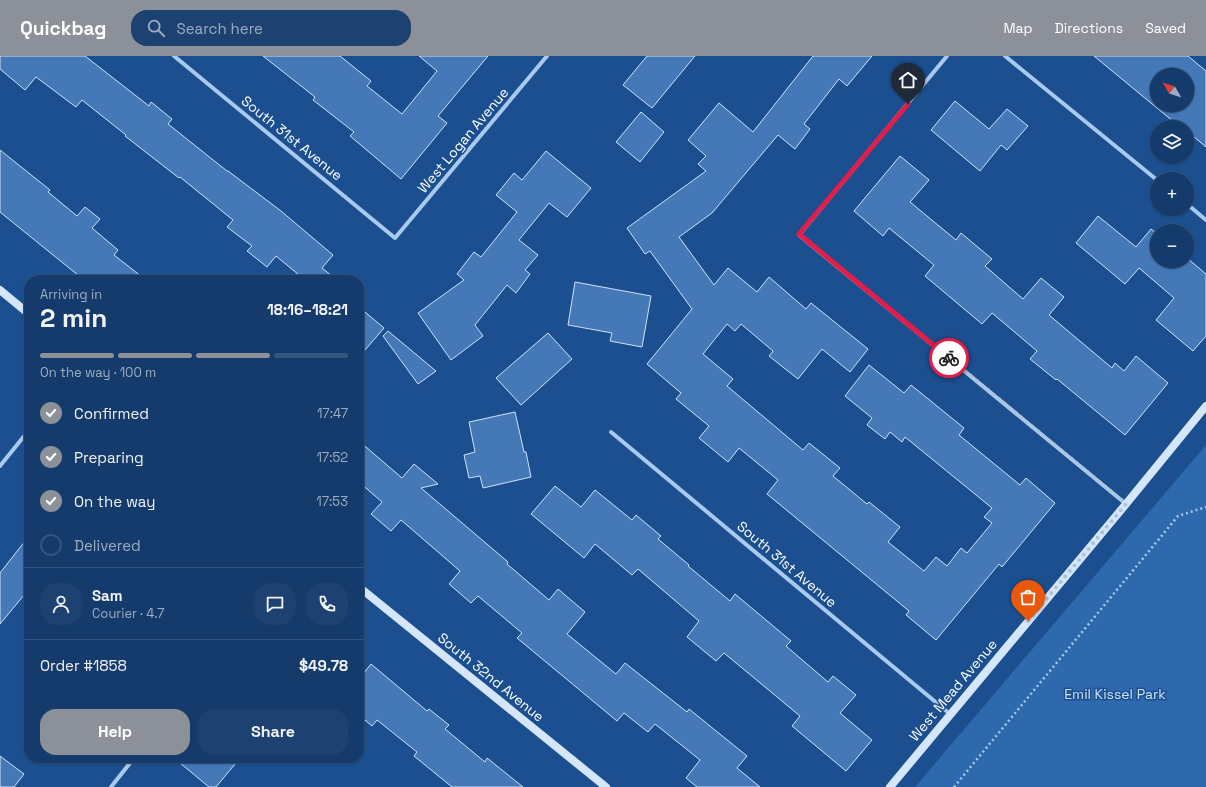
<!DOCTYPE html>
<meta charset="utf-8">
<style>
:root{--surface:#143b6b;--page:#1d4271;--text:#f1f3f6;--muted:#9dadc1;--line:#33557e;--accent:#8c9099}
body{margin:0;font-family:"Space Grotesk",sans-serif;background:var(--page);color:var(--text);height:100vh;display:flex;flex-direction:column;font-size:15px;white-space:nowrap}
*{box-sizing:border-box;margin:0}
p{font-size:13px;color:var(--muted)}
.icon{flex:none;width:22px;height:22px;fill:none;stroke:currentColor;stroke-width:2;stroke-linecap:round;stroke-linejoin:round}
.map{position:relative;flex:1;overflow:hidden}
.side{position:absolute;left:24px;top:219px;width:340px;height:488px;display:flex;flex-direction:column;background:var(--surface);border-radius:16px;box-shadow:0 1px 3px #0004,0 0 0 1px var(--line)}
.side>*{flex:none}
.needle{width:26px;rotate:309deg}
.tools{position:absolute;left:1150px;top:12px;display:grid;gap:8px}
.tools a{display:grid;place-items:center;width:44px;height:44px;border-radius:50%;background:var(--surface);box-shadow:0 1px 3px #0004,0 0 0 1px var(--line);font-size:20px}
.pin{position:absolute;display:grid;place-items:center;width:34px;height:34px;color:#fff;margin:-41px -17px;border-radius:50% 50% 50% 0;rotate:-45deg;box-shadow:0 0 4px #0007}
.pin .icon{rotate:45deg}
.courier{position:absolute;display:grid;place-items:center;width:40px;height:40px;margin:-20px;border:3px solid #e11d48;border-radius:50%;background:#fff;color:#222;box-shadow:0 1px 5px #0007}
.overview em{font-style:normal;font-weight:700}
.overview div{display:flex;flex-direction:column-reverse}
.overview{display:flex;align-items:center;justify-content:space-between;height:68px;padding:0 16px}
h1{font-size:26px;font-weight:700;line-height:30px}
.bar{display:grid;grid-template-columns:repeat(4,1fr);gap:6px 4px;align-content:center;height:48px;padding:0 16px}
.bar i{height:5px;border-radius:3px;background:var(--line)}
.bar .active{background:var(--accent)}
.bar p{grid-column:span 4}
.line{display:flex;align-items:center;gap:10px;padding:0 16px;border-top:1px solid var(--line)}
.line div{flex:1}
.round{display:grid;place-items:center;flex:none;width:42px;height:42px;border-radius:16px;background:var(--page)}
ol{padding:0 16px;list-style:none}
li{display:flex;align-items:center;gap:12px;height:44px}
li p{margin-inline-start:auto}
li .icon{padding:4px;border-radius:50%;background:var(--accent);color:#fff;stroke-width:4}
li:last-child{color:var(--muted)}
li i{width:22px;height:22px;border:2px solid var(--line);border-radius:50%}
.button{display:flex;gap:8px;margin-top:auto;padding:8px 16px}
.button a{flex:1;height:46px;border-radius:16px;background:var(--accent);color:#fff;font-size:16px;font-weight:700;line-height:46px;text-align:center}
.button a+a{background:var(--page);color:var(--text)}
header{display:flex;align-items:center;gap:24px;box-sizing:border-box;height:56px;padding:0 20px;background:var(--accent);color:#fff}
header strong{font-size:19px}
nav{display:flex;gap:22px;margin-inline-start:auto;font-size:14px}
.search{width:280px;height:36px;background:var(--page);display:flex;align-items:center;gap:10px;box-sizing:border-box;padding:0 14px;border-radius:16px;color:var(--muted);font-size:15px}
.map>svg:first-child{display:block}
</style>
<header>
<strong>Quickbag</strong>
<div class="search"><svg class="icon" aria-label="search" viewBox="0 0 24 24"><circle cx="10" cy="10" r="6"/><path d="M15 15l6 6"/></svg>Search here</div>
<nav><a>Map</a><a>Directions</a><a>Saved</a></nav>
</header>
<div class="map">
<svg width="1206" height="731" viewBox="0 0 1206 731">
<rect width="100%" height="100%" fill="#1b4f8f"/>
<polygon fill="#2e69ad" points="1206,389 1206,731 915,731"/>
<g fill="#4478b7" stroke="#cfe3fa" fill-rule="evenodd">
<polygon points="0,0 85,0 149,50 151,46 172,63 168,68 227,115 228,115 281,155 333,199 322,212 337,224 305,224 276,200 267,211 247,195 252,190 227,171 233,164 180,121 179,122 125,80 126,79 82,44 76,51 36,21 25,34 0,13"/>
<polygon points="263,0 340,0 371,25 367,30 402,58 437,15 419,0 488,0 438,60 447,67 401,123 350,80 354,76 313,44 315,41"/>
<polygon points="647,0 695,0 652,52 623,29"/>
<polygon points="813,0 872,0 847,30 839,23 804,68 810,73 795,93 778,79 712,157 679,181 714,229 728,212 757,236 769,221 806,253 811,247 868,293 850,316 822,293 798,323 769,300 773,295 741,268 735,275 727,268 703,298 733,323 727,330 803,394 809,387 840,412 833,420 867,448 869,446 900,471 888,486 924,515 936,501 947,510 961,492 967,497 992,467 984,461 992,452 905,381 902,386 890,376 885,383 867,369 872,362 845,340 869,309 904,337 911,329 964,372 959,379 1020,429 1026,422 1055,447 1002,511 999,508 936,584 906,559 909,555 767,438 778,424 739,392 728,406 699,382 709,370 676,343 681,337 647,308 692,253 650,195 645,198 627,172 706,115 698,108 706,100 688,84 719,47 753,76"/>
<path d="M1094,0H1188L1206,15V91L1187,75V71H1180ZM1157,19H1187V49H1157Z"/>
<polygon points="955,45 989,73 1007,53 1028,70 1007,94 1001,89 980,115 931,74"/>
<polygon points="641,56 664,76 640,106 616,86"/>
<polygon points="0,94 50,134 48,136 77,160 85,151 100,163 92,172 118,194 114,199 146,224 84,224 0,156"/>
<polygon points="546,95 591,132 567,161 549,147 519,184 538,199 525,214 530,218 516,237 507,229 475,269 483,280 451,304 418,257 464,224 457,218 474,196 481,201 517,156 496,139 514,117 522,124"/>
<polygon points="900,100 929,124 910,146 956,184 961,177 992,203 985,210 1023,243 1041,222 1064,241 1049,259 1112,312 1115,307 1124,315 1136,300 1168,327 1125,379 1057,323 1056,324 1030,303 1037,295 992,257 982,268 925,220 934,209 889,172 883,180 854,155"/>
<polygon points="1098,160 1136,191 1151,173 1157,178 1157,205 1187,205 1187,202 1206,218 1206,280 1193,295 1156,264 1174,242 1139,212 1125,228 1076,187"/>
<polygon points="575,226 651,240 642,291 610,285 612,277 568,269"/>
<polygon points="359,251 384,272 359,301"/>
<polygon points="388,275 436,315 418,328 383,280"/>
<polygon points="548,277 572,303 521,349 496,322"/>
<polygon points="515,356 524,396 526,396 531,421 483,432 480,420 469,422 464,399 475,396 469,366"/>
<polygon points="359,385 402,422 414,408 438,428 421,432 508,506 507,508 549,544 558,533 585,556 567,578 616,618 625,607 687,656 689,653 747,700 737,712 760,731 697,731 686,722 700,704 655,668 648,676 624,657 617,665 517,582 522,577 478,540 471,547 449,528 460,515 401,464 391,475 371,458 382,446 359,426"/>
<polygon points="555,430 581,451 595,434 632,464 636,459 661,480 658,483 689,509 688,510 730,545 735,538 791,585 786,590 828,626 833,620 856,639 840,657 872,684 846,715 792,670 800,660 724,597 716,605 687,581 699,565 638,513 632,519 595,488 584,502 531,458"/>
<polygon points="29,480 29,533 0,568 0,517"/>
<polygon points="371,608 427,655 429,653 449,669 445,673 485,706 487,702 523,731 452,731 414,700 417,696 377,664 372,670 359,659 359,623"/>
<polygon points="0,700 24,718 14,731 0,731"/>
<polygon points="174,702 240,702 216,731 209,731"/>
</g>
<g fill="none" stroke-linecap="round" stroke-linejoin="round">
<polyline stroke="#a9c9ee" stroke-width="2.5" stroke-dasharray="2 3" stroke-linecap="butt" points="954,731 1178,460 1206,451"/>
<g stroke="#a9c9ee" stroke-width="4">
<polyline points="174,0 395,182 547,0"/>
<polyline points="947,0 799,179 1126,448"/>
<polyline points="1005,0 1157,124"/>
<polyline points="1187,148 1206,164"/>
<polyline points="611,376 950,658"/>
<polyline points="0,410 29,374"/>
<polyline points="111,731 134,702"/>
</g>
<g stroke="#d6e6fa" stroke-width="8">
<polyline points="0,234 29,258"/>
<polyline points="359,531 606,731"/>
<polyline points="890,731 1126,448 1206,350"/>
</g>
</g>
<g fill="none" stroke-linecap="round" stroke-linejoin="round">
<polyline stroke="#afc1d8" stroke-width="4" stroke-dasharray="0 7.2" points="949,302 1126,448 1028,565"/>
<polyline stroke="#e11d48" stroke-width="5" points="908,48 799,178 949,302"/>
</g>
<g text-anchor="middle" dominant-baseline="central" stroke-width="3" stroke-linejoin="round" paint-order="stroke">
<g font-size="14" fill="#fff" stroke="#1b4f8f">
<text transform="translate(292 82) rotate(39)">South 31st Avenue</text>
<text transform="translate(463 84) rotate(-50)">West Logan Avenue</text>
<text transform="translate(787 508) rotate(40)">South 31st Avenue</text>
<text transform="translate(491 621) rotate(39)">South 32nd Avenue</text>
<text transform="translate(953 634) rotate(-50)">West Mead Avenue</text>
</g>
<g font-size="14" fill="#cfe3fa" stroke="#1b4f8f">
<text x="1115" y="638">Emil Kissel Park</text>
</g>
</g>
</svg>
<div class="tools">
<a><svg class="needle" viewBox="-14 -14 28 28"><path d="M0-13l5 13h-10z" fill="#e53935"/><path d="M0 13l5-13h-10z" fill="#9dadc1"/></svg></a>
<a><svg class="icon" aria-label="layers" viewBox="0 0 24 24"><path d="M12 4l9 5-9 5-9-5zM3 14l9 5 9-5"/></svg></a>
<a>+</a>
<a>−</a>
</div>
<div class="pin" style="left:1028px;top:565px;background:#ea580c"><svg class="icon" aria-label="bag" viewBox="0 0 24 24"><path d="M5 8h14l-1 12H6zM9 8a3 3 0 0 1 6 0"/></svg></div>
<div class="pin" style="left:908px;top:48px;background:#1f2937"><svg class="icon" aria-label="home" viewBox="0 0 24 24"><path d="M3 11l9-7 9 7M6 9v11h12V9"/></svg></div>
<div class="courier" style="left:949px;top:302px"><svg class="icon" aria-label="bike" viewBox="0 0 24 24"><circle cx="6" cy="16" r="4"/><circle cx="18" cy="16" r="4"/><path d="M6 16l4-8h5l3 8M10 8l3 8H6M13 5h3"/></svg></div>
<section class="side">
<div class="overview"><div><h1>2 min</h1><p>Arriving in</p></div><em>18:16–18:21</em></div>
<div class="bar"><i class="active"></i><i class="active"></i><i class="active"></i><i></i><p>On the way · 100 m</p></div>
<ol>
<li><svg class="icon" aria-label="check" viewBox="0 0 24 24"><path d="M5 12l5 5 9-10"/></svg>Confirmed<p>17:47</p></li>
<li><svg class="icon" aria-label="check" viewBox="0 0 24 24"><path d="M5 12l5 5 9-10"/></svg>Preparing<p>17:52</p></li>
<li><svg class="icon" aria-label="check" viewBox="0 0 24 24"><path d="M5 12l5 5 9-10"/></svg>On the way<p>17:53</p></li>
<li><i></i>Delivered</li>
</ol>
<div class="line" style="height:72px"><a class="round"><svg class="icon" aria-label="person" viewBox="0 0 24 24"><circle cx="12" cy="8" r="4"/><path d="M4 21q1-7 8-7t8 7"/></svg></a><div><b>Sam</b><p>Courier · 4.7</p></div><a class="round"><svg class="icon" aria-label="chat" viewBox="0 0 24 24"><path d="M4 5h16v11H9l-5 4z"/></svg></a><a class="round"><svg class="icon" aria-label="phone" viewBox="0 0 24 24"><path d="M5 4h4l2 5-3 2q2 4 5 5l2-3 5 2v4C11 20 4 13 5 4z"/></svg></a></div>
<div class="line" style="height:52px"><div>Order #1858</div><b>$49.78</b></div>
<div class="button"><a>Help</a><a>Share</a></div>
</section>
</div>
